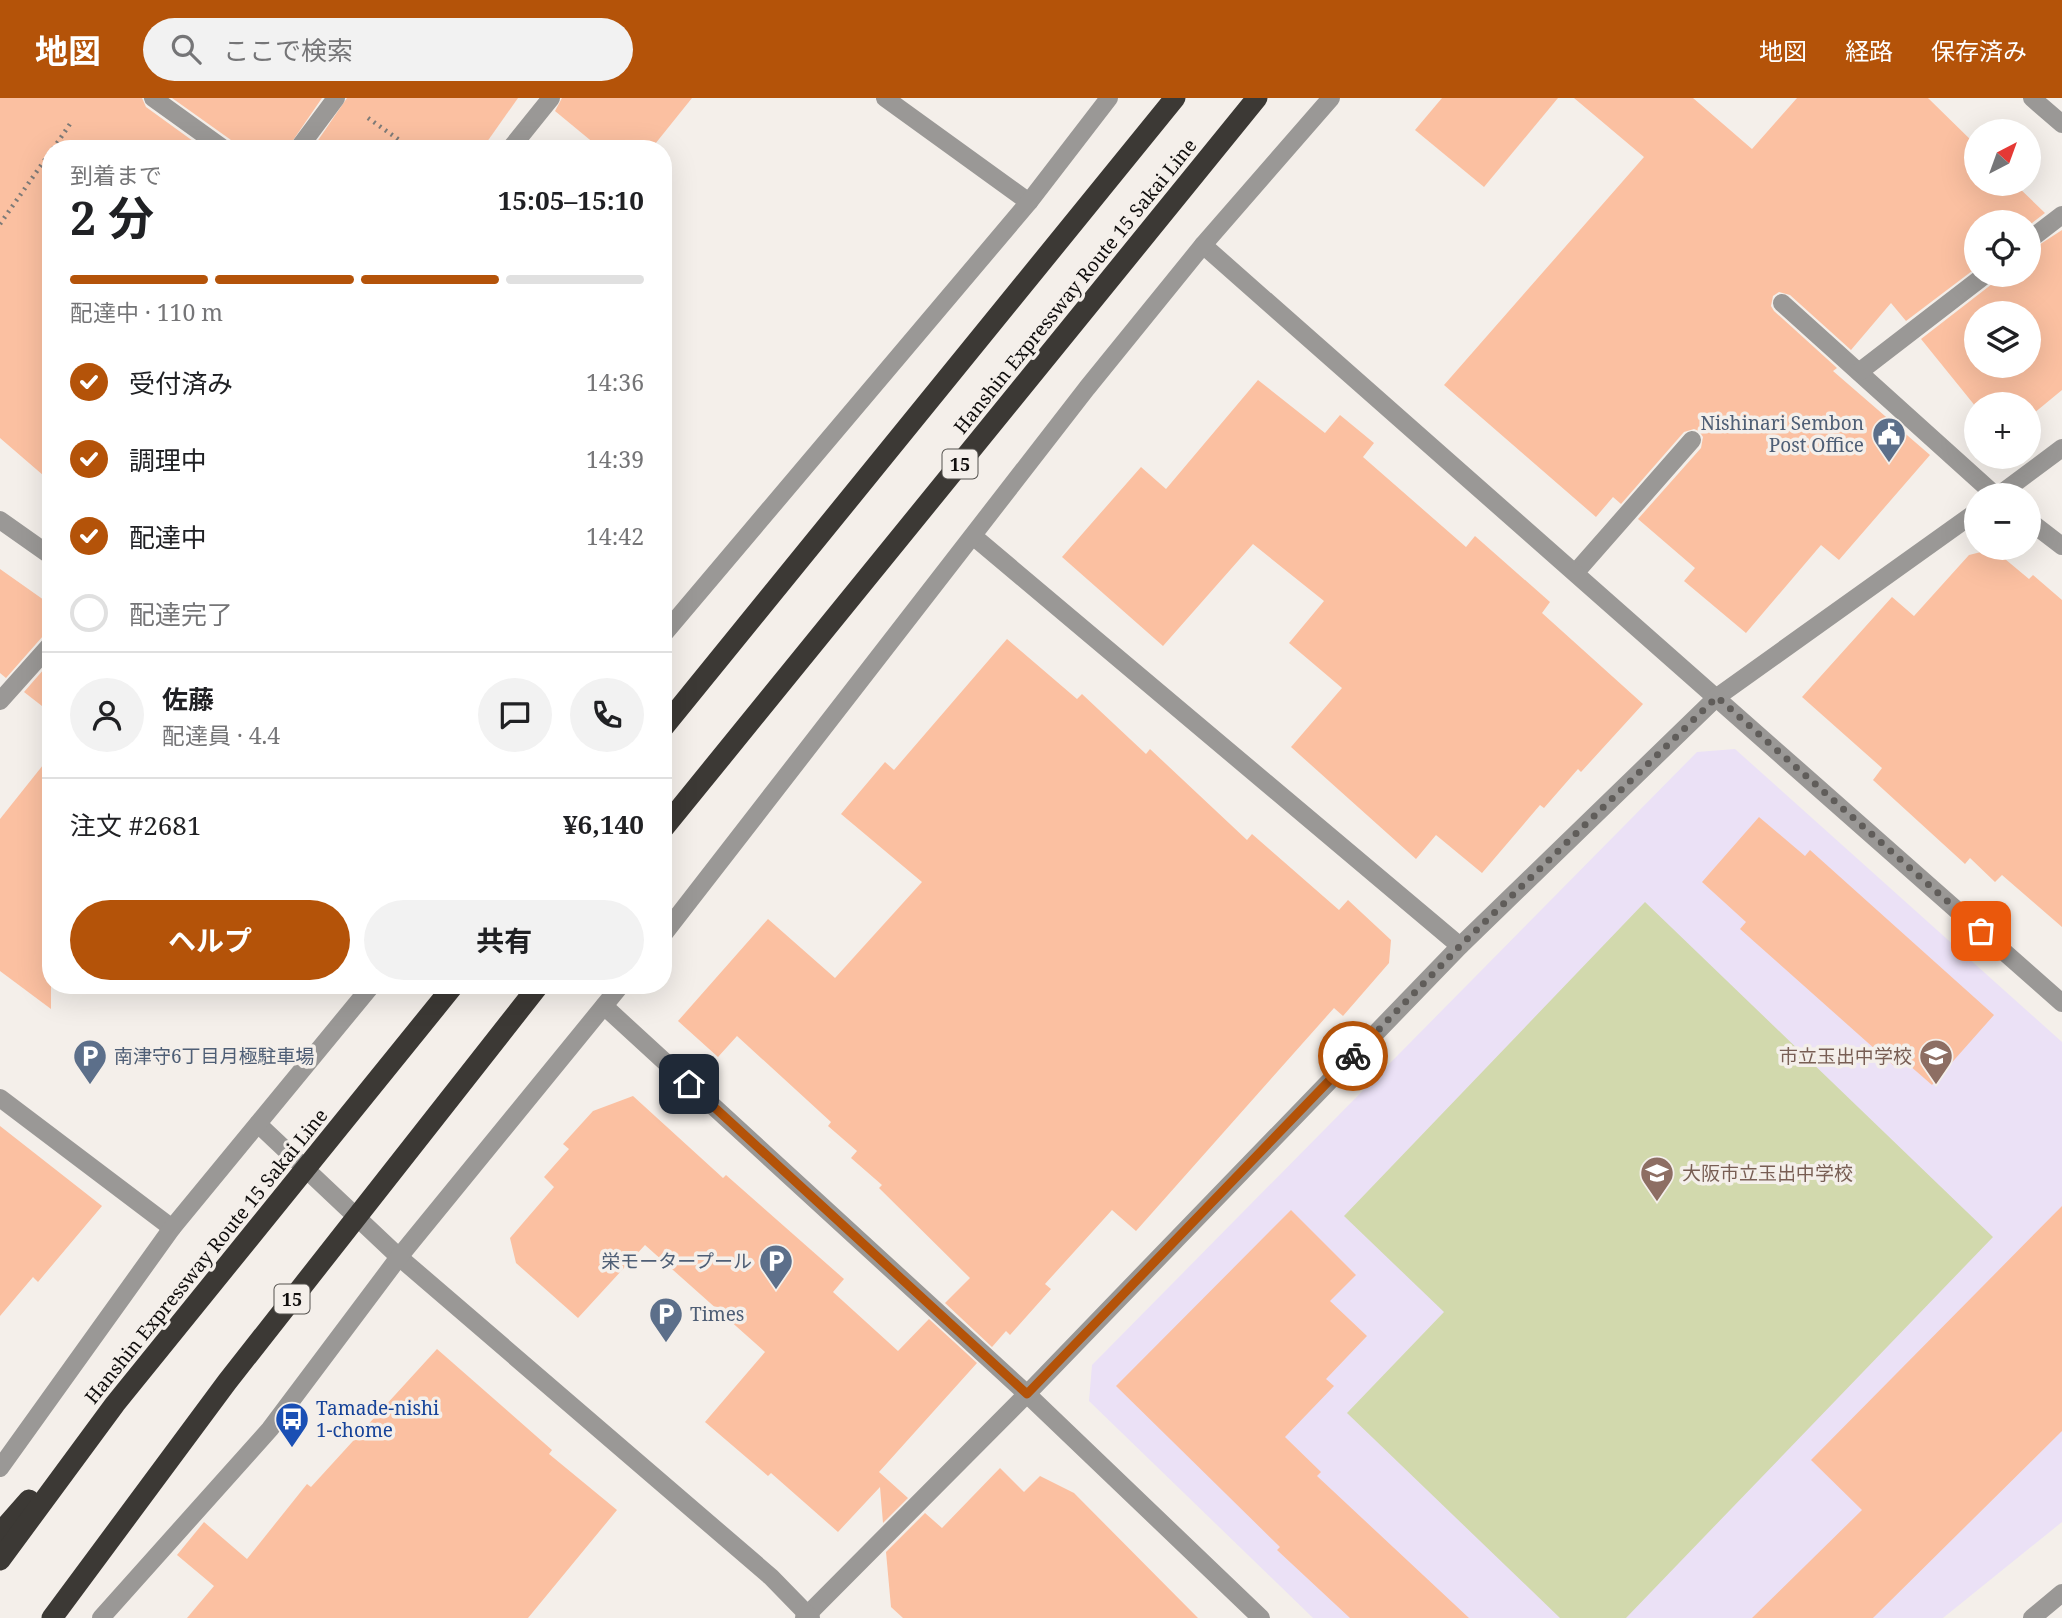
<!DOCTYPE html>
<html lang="ja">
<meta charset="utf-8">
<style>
:root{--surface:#fff;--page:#f2f2f2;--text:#202124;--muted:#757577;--line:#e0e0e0;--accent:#b45309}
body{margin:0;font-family:"Noto Serif","Noto Sans JP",serif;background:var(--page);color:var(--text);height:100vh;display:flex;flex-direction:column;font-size:26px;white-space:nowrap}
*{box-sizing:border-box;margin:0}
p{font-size:23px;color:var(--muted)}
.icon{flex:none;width:38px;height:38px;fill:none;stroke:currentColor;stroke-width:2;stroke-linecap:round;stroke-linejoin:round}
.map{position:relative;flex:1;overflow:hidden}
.panel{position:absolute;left:42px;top:42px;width:630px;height:854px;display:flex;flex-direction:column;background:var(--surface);border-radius:28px;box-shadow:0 7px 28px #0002}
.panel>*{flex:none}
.needle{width:46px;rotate:41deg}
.tools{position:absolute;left:1964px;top:21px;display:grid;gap:14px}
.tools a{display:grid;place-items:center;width:77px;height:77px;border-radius:50%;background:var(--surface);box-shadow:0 7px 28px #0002;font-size:35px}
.pin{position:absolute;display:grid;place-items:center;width:60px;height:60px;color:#fff;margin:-30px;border-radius:14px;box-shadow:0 4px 10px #0006}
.courier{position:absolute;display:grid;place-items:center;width:70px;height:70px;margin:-35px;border:5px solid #b45309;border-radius:50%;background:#fff;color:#222;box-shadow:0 2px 9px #0007}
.head em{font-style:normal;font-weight:700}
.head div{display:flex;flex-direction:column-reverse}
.head{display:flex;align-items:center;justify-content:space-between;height:119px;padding:0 28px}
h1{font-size:46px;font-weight:700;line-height:52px}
.bar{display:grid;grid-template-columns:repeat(4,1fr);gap:10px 7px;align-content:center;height:84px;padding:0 28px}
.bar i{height:9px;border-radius:5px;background:var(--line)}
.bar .on{background:var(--accent)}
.bar p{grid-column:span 4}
.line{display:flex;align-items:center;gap:18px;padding:0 28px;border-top:2px solid var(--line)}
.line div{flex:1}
.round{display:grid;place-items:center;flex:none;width:74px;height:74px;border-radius:37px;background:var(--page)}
ol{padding:0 28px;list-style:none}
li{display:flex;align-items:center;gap:21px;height:77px}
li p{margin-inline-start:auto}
li .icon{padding:7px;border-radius:50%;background:var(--accent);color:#fff;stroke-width:4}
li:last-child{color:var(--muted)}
li i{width:38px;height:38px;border:4px solid var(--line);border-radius:50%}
.primary-button{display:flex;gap:14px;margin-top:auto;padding:14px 28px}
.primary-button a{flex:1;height:80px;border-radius:42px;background:var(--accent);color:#fff;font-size:28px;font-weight:700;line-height:80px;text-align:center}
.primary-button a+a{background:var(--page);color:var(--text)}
header{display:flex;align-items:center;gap:42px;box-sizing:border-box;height:98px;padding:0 35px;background:var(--accent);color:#fff}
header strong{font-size:33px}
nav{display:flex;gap:38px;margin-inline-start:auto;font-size:24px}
.search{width:490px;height:63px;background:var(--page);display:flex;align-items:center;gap:18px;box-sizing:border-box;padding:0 24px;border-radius:38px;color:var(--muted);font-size:26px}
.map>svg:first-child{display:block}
</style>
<header>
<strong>地図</strong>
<div class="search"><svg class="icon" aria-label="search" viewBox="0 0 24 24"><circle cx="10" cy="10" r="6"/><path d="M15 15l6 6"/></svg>ここで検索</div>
<nav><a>地図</a><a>経路</a><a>保存済み</a></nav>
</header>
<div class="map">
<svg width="2062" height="1520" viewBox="0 0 2062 1520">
<rect width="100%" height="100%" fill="#f4efea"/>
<polygon fill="#ebe1f6" points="1735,651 2062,944 2062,1424 1943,1520 1313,1520 1089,1303 1092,1267 1697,654"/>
<polygon fill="#d2d9ad" points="1645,804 1993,1139 1626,1520 1560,1520 1347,1315 1444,1214 1344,1118"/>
<g fill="#fbc0a1" fill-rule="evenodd">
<polygon points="0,0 142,0 146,9 204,51 51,51 51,384 0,340"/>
<polygon points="172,0 322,0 287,51 235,51 231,42"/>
<polygon points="347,0 518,0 482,51 312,51"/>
<polygon points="562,0 692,0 651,51 601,51 555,13"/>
<polygon points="1442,0 1558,0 1484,89 1415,32"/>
<polygon points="1574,0 1693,0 1752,51 1797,0 1928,0 1976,47 1976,86 2015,86 2045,115 2028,128 2028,124 1976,124 1976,170 1906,223 1891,205 1851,252 1790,197 1779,194 1773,198 1771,208 1774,213 1837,270 1833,273 1930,357 1839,462 1821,447 1746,535 1684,483 1695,470 1638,421 1701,350 1703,339 1699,333 1694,331 1684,334 1621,406 1613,399 1596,419 1444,287 1644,59"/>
<path d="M2062,132V292L2028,320V306H1976V309L1921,241L1992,186L1996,177H2028V154ZM1976,215H2028V268H1976Z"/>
<polygon points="1258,282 1325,335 1340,317 1374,345 1363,359 1466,449 1475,438 1550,504 1542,515 1643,606 1581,674 1578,671 1544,710 1540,707 1482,775 1436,737 1416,761 1291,649 1342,590 1289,545 1324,503 1253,446 1163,548 1062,459 1141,369 1166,391"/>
<polygon points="1993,451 2029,481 2033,477 2062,502 2062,829 2002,777 1995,784 1970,760 1965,766 1873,682 1882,670 1802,599 1892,499 1914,518 1969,457"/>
<polygon points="0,471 51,507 51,535 43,538 6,580 0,575"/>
<polygon points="1007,541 1077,601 1082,596 1146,656 1150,651 1247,742 1252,736 1339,812 1348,802 1391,842 1389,865 1343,918 1334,910 1136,1133 1112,1112 1045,1186 1051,1191 1010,1237 1006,1233 992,1249 945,1205 970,1180 879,1090 882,1087 851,1060 857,1053 828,1028 831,1024 737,938 718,959 678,923 768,821 835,880 922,784 841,716 885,664 894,672"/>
<polygon points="51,563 51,615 24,594"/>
<polygon points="51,657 51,911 0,873 0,721"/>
<polygon points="1759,719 1805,758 1810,752 1994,917 1932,987 1901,960 1894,968 1740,831 1746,824 1702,784"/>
<polygon points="633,998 723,1080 726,1077 844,1181 833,1194 898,1253 929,1221 977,1265 879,1374 908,1400 883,1425 880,1389 838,1434 771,1375 768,1378 705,1324 765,1254 645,1147 578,1220 516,1165 510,1140 554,1089 544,1079 569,1051 563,1046 593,1013"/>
<polygon points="0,1028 102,1108 38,1184 33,1179 0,1218"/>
<polygon points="2062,1108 2062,1333 1873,1520 1752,1520 1862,1412 1811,1362"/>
<polygon points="1291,1112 1356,1177 1330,1203 1367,1238 1326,1281 1334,1288 1285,1339 1321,1374 1317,1378 1469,1520 1350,1520 1277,1452 1280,1449 1116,1288"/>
<polygon points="437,1251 552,1352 549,1356 617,1412 528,1520 187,1520 214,1488 177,1457 204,1424 247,1461 307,1386 311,1389"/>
<polygon points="1000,1370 1024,1394 1040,1378 1074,1395 1198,1520 903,1520 891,1509 886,1454 925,1415 942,1430"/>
</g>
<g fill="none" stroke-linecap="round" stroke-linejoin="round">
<g stroke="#7d7a77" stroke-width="4.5" stroke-dasharray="2 5" stroke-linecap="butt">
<polyline points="368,20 412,51"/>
<polyline points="53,51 72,23"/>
<polyline points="0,126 51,53"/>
</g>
<g stroke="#9a9896" stroke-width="18">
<polyline points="153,0 224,51"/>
<polyline points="510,51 551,0"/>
<polyline points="2028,143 2062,117"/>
<polyline points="1782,205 1995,397"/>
<polyline points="1859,274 1985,177"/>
<polyline points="973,438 1460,848"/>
<polyline points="1576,474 1692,342"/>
</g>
<g stroke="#9a9896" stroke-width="18">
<polyline points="298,51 336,0"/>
<polyline points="1203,147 2062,905"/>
<polyline points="1999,397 2062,350"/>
<polyline points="0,422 51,458"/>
<polyline points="2028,422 2062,448"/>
<polyline points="0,603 51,546"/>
<polyline points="604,908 1027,1296 1261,1520"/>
<polyline points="0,1000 172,1130"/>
<polyline points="804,1520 1027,1296 1460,848 1717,599 1976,414"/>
</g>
<g stroke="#9a9896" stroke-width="18">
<polyline points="885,0 1029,104"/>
<polyline points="2032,0 2062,26"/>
<polyline points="663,537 1029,104 1109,0"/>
<polyline points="663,837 1087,290 1203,147 1331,0"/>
<polyline points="258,1026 399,1159 771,1479 811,1520"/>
<polyline points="0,1370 172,1130 372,887"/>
<polyline points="101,1520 270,1331 399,1159 621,887"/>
<polyline points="2032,1520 2062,1495"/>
</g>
<g stroke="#3c3935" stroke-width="21">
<polyline points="663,630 1175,0"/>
<polyline points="663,731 1257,0"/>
<polyline points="0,1435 29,1402"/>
<polyline points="0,1462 115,1306 454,887"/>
<polyline points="52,1520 227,1284 539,887"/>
</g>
</g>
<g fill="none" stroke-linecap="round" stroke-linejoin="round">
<polyline stroke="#605d5a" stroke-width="7" stroke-dasharray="0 12.6" points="1353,958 1460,848 1717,599 1981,833"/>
<polyline stroke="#b45309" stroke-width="9" points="689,986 1027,1296 1353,958"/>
</g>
<defs>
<g id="civic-pin" transform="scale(1.75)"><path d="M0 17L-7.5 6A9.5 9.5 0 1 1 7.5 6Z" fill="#5c6f8a" stroke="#f4efea"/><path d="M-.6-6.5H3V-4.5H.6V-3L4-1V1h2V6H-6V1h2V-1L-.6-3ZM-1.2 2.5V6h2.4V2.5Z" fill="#fff"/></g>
<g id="parking-pin" transform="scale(1.75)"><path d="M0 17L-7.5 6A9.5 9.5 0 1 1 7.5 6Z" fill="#5c6f8a" stroke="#f4efea"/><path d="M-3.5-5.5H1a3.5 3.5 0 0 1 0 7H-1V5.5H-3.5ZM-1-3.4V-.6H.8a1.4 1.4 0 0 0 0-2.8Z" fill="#fff"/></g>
<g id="school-pin" transform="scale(1.75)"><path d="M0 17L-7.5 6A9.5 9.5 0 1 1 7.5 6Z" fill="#8d6e63" stroke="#f4efea"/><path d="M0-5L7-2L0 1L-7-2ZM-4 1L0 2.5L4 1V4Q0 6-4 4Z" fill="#fff"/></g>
<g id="bus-pin" transform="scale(1.75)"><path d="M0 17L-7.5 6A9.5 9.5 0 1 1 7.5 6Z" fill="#1a4fb4" stroke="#f4efea"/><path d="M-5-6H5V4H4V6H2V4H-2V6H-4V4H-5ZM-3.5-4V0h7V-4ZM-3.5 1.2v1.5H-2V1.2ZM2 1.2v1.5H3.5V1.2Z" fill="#fff"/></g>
</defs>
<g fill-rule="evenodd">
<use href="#civic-pin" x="1889" y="336"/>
<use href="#parking-pin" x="90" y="958"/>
<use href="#school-pin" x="1936" y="958"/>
<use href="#school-pin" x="1657" y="1075"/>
<use href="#parking-pin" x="776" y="1163"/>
<use href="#parking-pin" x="666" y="1216"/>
<use href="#bus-pin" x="292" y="1321"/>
</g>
<g text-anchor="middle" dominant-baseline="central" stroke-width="7" stroke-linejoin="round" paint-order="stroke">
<g fill="#f4efea" stroke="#54524f" stroke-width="2">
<rect x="942.5" y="351.5" width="35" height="29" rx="5"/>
<rect x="274.5" y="1186.5" width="35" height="29" rx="5"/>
</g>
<g font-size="18" font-weight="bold" fill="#100e0d">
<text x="960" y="366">15</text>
<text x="292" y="1201">15</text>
</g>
<g font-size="19" fill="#100e0d" stroke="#f4efea">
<text transform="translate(1075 188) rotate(-51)">Hanshin Expressway Route 15 Sakai Line</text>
<text transform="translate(206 1158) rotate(-51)">Hanshin Expressway Route 15 Sakai Line</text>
</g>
<g font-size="19" fill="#4e5e75" stroke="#f4efea" text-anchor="end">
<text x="1864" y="325">Nishinari Sembon<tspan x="1864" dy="22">Post Office</tspan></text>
<text x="114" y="958" text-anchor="start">南津守6丁目月極駐車場</text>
<text x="752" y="1163">栄モータープール</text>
<text x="690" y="1216" text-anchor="start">Times</text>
</g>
<g font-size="19" fill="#785e54" stroke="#f4efea" text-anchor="end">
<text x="1912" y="958">市立玉出中学校</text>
<text x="1682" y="1075" text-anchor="start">大阪市立玉出中学校</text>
</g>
<g font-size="19" fill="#164399" stroke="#f4efea" text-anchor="start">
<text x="316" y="1310">Tamade-nishi<tspan x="316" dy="22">1-chome</tspan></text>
</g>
</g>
</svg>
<div class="tools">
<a><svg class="needle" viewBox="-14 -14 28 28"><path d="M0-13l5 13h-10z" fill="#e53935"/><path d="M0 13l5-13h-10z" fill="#757577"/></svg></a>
<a><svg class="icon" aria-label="locate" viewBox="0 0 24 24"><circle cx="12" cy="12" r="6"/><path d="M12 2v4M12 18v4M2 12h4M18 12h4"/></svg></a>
<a><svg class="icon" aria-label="layers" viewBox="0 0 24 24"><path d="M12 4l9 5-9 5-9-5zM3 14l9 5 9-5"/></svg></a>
<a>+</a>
<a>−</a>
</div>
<div class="pin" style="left:1981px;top:833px;background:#ea580c"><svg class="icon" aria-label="bag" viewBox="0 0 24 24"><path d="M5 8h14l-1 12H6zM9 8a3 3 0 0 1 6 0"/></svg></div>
<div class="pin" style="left:689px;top:986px;background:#1f2937"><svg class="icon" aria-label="home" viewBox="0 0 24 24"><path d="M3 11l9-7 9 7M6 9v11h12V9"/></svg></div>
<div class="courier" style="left:1353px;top:958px"><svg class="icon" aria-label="bike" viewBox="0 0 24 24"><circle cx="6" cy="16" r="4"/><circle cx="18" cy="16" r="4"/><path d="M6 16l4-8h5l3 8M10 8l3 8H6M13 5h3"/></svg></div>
<section class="panel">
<div class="head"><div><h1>2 分</h1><p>到着まで</p></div><em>15:05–15:10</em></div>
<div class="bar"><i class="on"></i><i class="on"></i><i class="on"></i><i></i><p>配達中 · 110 m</p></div>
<ol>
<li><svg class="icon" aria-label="check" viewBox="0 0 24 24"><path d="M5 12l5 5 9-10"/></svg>受付済み<p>14:36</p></li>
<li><svg class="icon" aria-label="check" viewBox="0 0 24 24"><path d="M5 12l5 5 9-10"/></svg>調理中<p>14:39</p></li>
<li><svg class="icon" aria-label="check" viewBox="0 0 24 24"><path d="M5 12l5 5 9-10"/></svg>配達中<p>14:42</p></li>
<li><i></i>配達完了</li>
</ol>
<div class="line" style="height:126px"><a class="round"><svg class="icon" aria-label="person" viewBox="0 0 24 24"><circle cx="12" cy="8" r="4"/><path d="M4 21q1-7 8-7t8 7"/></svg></a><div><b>佐藤</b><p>配達員 · 4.4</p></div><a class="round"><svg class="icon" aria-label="chat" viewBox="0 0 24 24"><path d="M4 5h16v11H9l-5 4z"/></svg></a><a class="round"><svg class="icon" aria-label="phone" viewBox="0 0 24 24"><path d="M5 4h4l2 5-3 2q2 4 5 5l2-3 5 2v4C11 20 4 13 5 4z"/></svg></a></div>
<div class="line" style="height:91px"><div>注文 #2681</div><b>¥6,140</b></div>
<div class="primary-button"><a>ヘルプ</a><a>共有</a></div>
</section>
</div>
